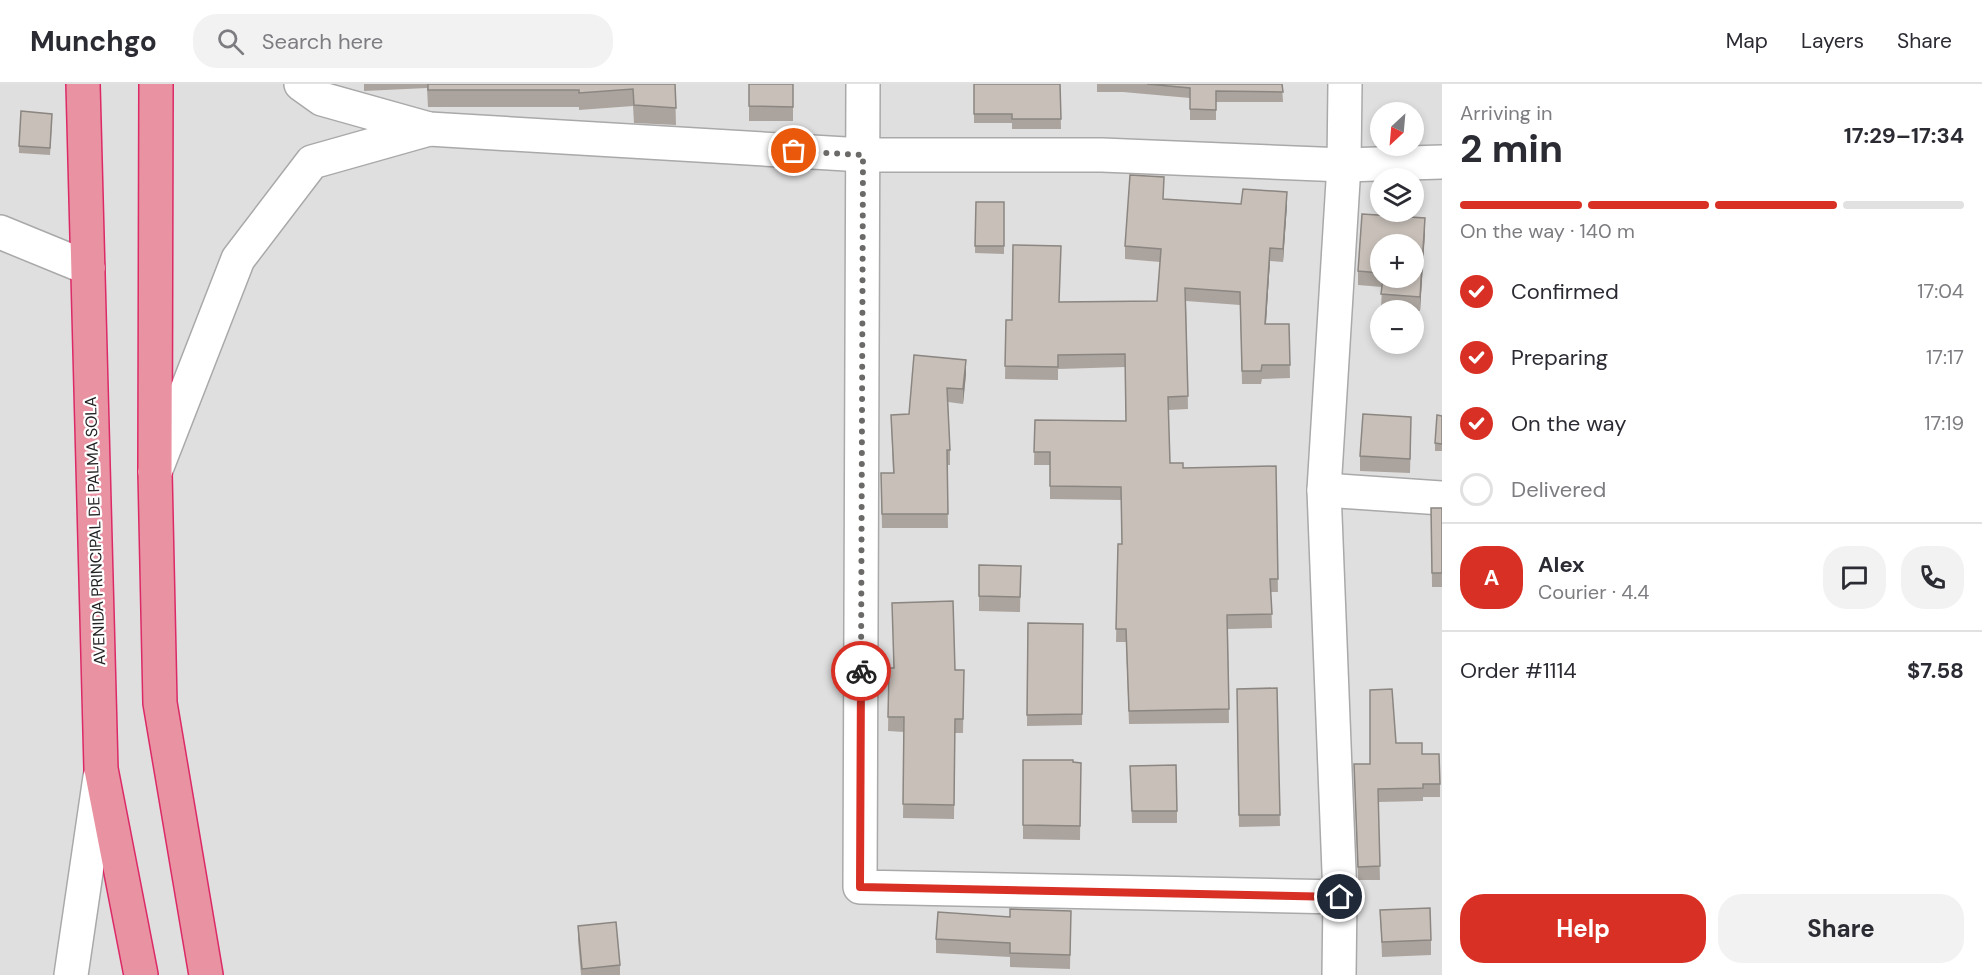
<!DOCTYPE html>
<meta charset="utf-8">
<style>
:root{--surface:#fff;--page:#f2f2f3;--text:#2b2b33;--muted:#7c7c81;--line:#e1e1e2;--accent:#d93025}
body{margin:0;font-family:"DM Sans",sans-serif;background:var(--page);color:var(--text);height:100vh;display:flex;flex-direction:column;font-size:22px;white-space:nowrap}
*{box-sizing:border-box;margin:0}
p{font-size:20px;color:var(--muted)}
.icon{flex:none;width:33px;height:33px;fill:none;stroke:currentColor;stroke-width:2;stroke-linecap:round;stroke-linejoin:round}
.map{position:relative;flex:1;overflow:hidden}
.drawer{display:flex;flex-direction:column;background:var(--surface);width:540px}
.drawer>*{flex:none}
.needle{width:39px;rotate:206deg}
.tools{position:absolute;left:1370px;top:18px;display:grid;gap:12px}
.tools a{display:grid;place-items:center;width:54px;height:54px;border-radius:50%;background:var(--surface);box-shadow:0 3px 9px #0003;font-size:30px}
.pin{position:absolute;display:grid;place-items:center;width:51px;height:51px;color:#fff;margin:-26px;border:3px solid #fff;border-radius:50%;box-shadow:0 2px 6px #0007}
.courier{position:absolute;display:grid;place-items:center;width:60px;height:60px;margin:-30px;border:4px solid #d93025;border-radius:50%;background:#fff;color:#222;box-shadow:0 2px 8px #0007}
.summary em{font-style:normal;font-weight:700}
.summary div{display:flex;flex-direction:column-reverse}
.summary{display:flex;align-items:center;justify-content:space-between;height:102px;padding:0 18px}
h1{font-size:39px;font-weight:700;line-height:45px}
.bar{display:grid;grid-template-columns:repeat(4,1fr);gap:9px 6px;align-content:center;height:72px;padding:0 18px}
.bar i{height:8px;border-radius:4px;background:var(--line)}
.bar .selected{background:var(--accent)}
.bar p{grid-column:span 4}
.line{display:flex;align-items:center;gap:15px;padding:0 18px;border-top:2px solid var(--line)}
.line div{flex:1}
.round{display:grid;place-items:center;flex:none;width:63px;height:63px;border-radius:24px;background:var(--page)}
ol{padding:0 18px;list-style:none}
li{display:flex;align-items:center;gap:18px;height:66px}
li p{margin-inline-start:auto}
li .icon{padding:6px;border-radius:50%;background:var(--accent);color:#fff;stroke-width:4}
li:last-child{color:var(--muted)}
li i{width:33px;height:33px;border:3px solid var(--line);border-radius:50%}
.action{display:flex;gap:12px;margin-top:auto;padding:12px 18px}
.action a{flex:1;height:69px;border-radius:24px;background:var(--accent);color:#fff;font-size:24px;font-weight:700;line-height:69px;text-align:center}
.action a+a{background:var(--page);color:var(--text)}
header{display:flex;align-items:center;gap:36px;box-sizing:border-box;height:84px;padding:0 30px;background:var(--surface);border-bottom:2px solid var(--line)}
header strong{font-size:28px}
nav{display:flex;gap:33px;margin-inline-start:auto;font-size:21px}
.search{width:420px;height:54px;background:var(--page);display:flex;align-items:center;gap:15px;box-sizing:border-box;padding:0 21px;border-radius:24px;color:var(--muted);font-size:22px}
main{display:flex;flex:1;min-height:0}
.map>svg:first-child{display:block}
</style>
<header>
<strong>Munchgo</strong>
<div class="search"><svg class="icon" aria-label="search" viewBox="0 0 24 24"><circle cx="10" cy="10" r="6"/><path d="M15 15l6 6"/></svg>Search here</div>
<nav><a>Map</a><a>Layers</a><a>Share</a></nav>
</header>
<main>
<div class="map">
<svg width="1442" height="891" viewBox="0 0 1442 891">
<rect width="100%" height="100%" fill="#f2efe9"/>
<path fill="#e0dfdf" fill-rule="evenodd" d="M0,0H1442V891H0ZM1380,28H1413V62H1380ZM1380,94H1413V128H1380ZM1380,160H1413V194H1380ZM1380,226H1413V260H1380Z"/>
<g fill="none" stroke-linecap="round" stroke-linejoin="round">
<g stroke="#a9a9a9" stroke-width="36">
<g id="street">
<polyline points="301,0 322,15 429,45 863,71 1102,71 1344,81 1442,78"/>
<polyline points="863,0 860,803 1340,813"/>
<polyline points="0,148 88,184"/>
<polyline points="155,388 238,175 312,78 429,45"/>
<polyline points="1324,406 1442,414"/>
<polyline points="71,891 100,693"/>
<polyline points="1339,891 1340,813 1324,406 1344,81 1345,0"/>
</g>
</g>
<g stroke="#dc2a67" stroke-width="36">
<g id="highway">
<polyline points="83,0 101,685 141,891"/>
<polyline points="156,0 155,388 160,619 206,891"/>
</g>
</g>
<use href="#street" stroke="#fff" stroke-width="33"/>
<use href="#highway" stroke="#e892a2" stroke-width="33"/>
</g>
<g fill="#aba49e" fill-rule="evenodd">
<polygon points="364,0 675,0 676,41 634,39 633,22 579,26 579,23 428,23 427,4 364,7"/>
<rect x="749" y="0" width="44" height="37"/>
<polygon points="974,0 1060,0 1061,45 1012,45 1012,39 974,39"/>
<polygon points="1097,0 1282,0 1283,18 1216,18 1216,36 1190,36 1190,14 1123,8 1097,8"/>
<polygon points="52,37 50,71 19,69 19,62"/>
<polygon points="1164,115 1241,120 1287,121 1283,178 1270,177 1266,240 1289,240 1290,294 1262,295 1261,300 1242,300 1240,221 1186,217 1188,325 1168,326 1170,379 1183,384 1276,382 1278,508 1271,508 1272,544 1228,545 1229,639 1129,640 1126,558 1116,558 1118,460 1122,460 1121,416 1050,415 1050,381 1034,381 1035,336 1126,337 1125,283 1058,285 1058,296 1005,295 1006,236 1012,236 1060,218 1157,217 1160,178 1125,175 1125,162"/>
<polygon points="976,118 1004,118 1004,170 975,169"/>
<path d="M1362,130L1425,134V148L1420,227L1381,225L1382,203L1358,201V187ZM1380,160H1413V194H1380Z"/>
<polygon points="966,290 963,320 948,318 950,366 950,381 947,381 948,444 882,444 881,389 893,389 891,331 909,330"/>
<polygon points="1442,332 1442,367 1435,367 1435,359"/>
<polygon points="1411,347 1410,389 1360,387 1360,372"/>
<polygon points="1431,424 1442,424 1442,503 1432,503"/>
<polygon points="1021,482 1020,528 979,527 979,512"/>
<polygon points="1028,539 1083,540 1082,641 1027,642"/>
<polygon points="889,584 964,586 963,649 955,649 954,735 903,734 904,648 888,647"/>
<polygon points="1277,604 1280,742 1239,743 1237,605"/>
<polygon points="1396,659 1422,670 1440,700 1440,713 1423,713 1423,717 1378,718 1380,796 1358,796 1354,680 1370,680"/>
<polygon points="1023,676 1081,679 1080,756 1023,755"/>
<polygon points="1130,682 1177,727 1177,739 1132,739"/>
<polygon points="1380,826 1431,856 1431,871 1382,873"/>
<polygon points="1071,827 1070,885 1010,883 1010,873 936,869 936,855 1010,833"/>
<polygon points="578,842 620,881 620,891 581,891 578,856"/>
</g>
<g fill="#8b8681">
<polygon points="1287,108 1287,121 1283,178 1283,165"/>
<polygon points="1425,134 1425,148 1420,227 1420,213"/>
<polygon points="1270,164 1270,177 1265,253 1265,240"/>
<polygon points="966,276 966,290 963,320 963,305"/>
</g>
<g fill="#c7bfb8" stroke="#8b8681" stroke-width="1.5">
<polygon points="428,0 675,0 676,24 634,21 633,5 579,9 579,6 428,6"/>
<polygon points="749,0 793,0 793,23 749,22"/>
<polygon points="974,0 1060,0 1061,35 1012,35 1012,30 974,30"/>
<polygon points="1147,0 1282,0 1283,8 1216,7 1216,26 1190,25 1190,4"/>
<polygon points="21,27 52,30 50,64 19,62"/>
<polygon points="1130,91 1164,93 1163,115 1241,120 1243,105 1287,108 1283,165 1270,164 1265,240 1289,240 1290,281 1262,281 1261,287 1242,287 1240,208 1185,204 1188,312 1168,313 1170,379 1183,379 1183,384 1276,382 1278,495 1270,495 1272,530 1227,531 1229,625 1129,627 1126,545 1116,545 1118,460 1122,460 1121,403 1050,402 1050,368 1034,368 1035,336 1126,337 1125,270 1058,271 1058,283 1005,282 1006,236 1012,236 1013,161 1061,162 1059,218 1157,217 1161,165 1125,162"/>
<polygon points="976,118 1004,118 1004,162 975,162"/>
<polygon points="1362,130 1425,134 1420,213 1381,210 1383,194 1413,194 1413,160 1380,160 1380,189 1358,187"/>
<polygon points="914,271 966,276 963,305 947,304 950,366 947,366 948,430 882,430 881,389 894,389 891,331 909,330"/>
<polygon points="1363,330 1411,333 1410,375 1360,372"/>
<polygon points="1437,331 1442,332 1442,360 1435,359"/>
<polygon points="1431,424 1442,424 1442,489 1432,489"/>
<polygon points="979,481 1021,482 1020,513 979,512"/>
<polygon points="953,517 955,586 964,586 963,635 955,635 954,721 903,720 904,633 888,633 889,584 894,584 892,519"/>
<polygon points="1028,539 1083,540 1082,630 1027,631"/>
<polygon points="1277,604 1280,731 1239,731 1237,605"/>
<polygon points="1392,605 1396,659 1422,659 1422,670 1439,670 1440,700 1423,700 1423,704 1378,705 1380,782 1358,783 1354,680 1370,680 1370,606"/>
<polygon points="1023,676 1073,676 1073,678 1081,679 1080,742 1023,741"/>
<polygon points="1176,681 1177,727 1132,727 1130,682"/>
<polygon points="1430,824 1431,856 1382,858 1380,826"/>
<polygon points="1010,825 1071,827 1070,871 1010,869 1010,859 936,855 938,828 1010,833"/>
<polygon points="616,838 620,881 582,885 578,842"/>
</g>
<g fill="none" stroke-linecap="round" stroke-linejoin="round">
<polyline stroke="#6b6a68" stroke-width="6" stroke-dasharray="0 10.8" points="794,67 863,71 861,587"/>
<polyline stroke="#d93025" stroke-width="8" points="861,587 860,803 1340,813"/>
</g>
<g text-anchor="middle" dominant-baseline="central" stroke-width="4.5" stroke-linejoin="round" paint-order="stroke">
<g font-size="16" fill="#222" stroke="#fff">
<text transform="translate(95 447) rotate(-92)">AVENIDA PRINCIPAL DE PALMA SOLA</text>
</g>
</g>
</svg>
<div class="tools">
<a><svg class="needle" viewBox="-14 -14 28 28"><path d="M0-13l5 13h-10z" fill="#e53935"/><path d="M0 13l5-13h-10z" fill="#7c7c81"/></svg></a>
<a><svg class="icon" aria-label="layers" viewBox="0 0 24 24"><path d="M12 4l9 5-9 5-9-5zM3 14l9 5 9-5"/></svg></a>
<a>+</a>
<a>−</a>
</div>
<div class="pin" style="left:794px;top:67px;background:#ea580c"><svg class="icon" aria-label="bag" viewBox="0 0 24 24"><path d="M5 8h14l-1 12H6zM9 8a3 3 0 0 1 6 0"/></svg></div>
<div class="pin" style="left:1340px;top:813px;background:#1f2937"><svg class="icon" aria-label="home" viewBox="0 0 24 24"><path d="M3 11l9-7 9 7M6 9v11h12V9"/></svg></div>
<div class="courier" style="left:861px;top:587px"><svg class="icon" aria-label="bike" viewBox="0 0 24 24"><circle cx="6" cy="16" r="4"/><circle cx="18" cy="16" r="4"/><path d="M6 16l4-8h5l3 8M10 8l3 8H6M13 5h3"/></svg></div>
</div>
<section class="drawer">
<div class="summary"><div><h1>2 min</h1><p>Arriving in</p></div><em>17:29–17:34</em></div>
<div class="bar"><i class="selected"></i><i class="selected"></i><i class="selected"></i><i></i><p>On the way · 140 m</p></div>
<ol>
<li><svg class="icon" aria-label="check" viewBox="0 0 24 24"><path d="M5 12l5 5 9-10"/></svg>Confirmed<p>17:04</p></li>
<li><svg class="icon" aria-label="check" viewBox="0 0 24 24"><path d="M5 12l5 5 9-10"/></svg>Preparing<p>17:17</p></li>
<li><svg class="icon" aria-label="check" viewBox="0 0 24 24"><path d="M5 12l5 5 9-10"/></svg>On the way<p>17:19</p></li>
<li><i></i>Delivered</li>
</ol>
<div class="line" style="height:108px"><b class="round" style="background:var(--accent);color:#fff">A</b><div><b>Alex</b><p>Courier · 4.4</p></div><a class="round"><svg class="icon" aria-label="chat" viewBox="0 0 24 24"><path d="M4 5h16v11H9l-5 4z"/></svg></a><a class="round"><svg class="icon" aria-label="phone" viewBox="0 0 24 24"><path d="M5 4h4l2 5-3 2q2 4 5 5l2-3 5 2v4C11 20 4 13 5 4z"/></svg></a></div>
<div class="line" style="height:78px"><div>Order #1114</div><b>$7.58</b></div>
<div class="action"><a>Help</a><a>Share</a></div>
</section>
</main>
